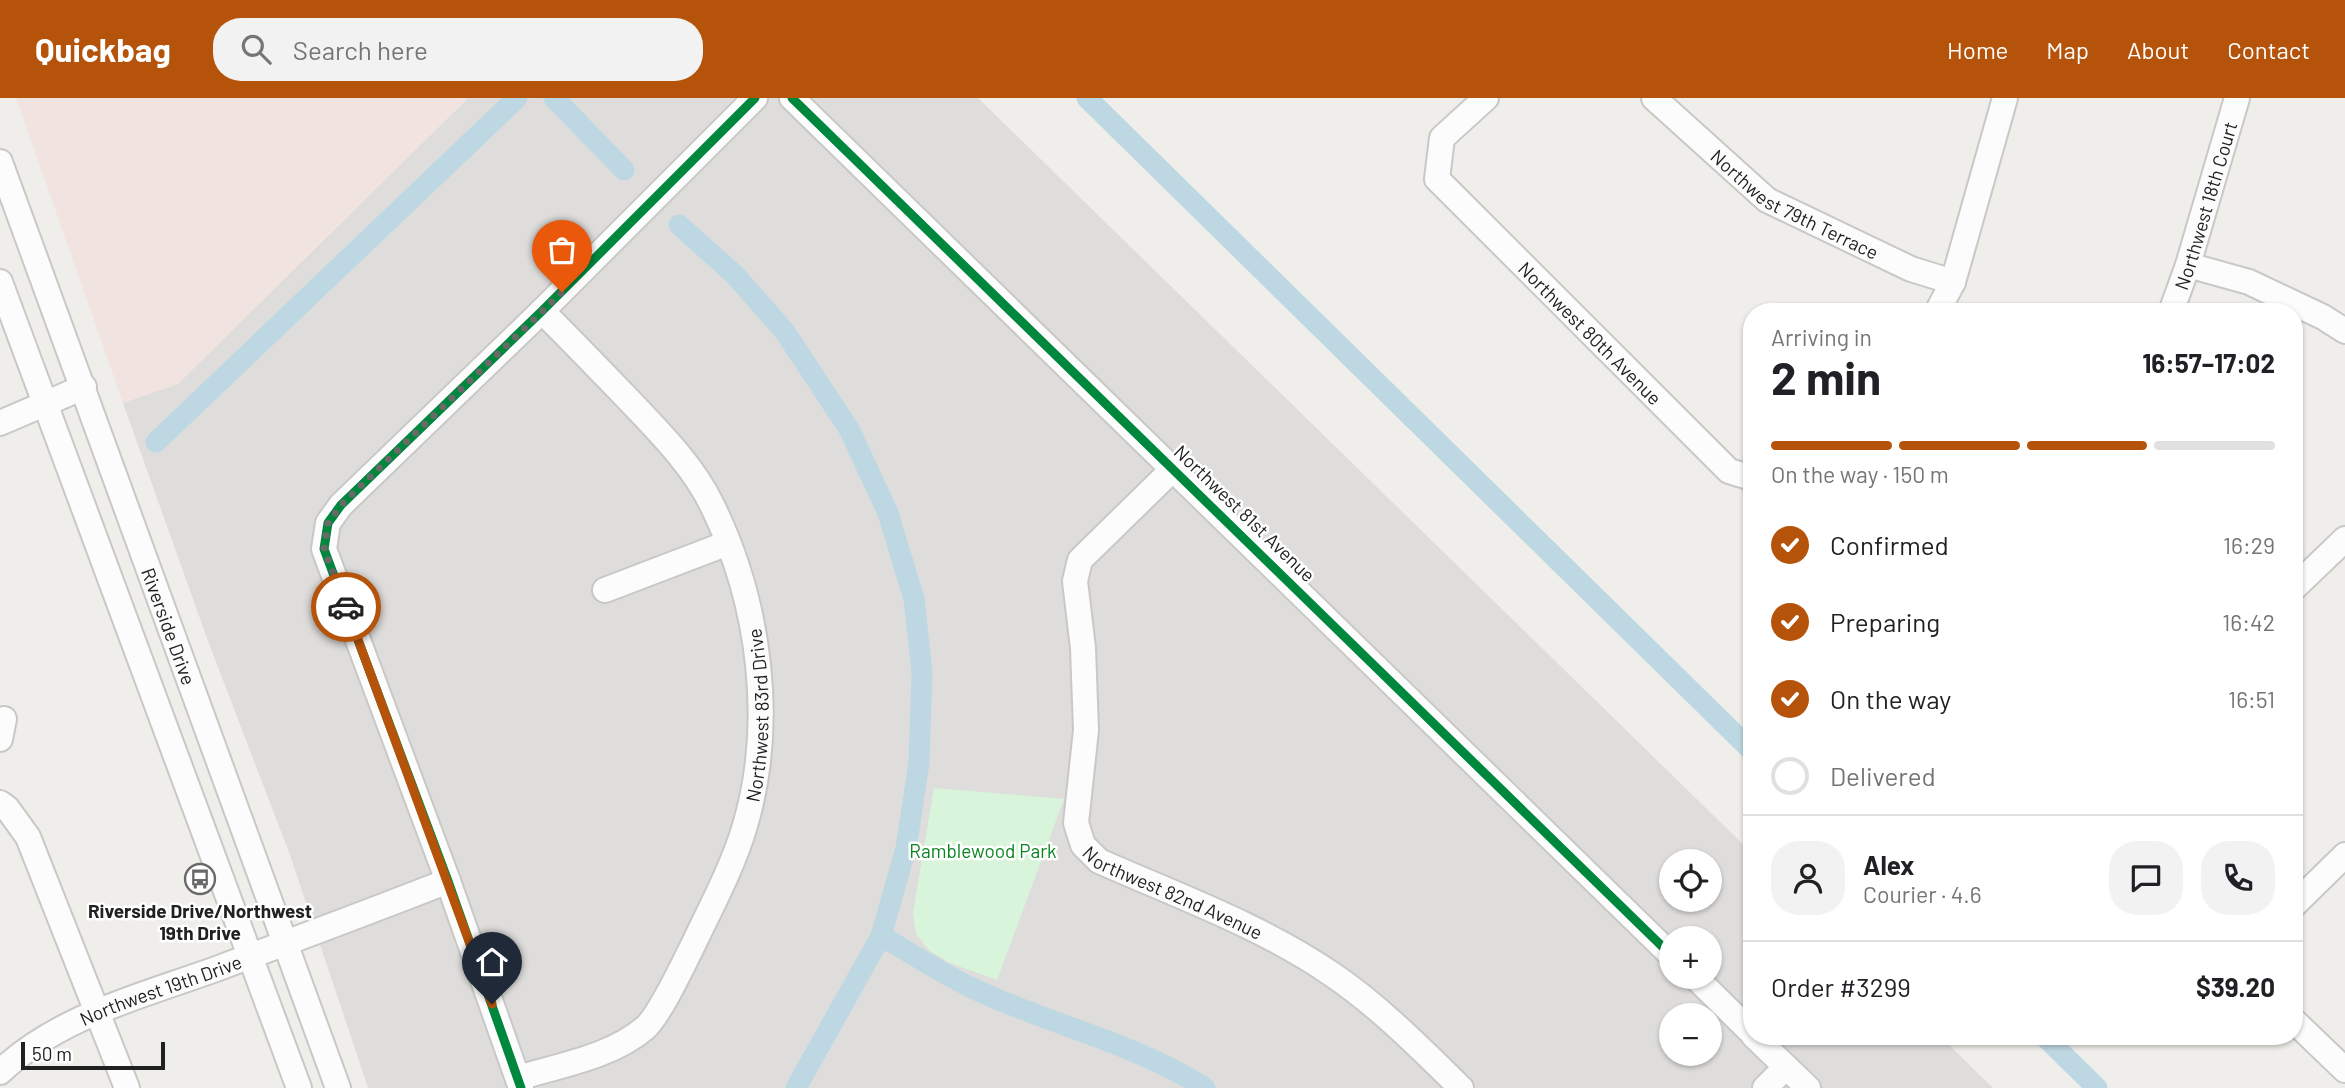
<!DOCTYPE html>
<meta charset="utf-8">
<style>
:root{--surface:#fff;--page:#f2f2f2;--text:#202124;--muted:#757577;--line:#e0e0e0;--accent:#b45309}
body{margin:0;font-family:Barlow,sans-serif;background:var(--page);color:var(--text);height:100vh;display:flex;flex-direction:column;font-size:26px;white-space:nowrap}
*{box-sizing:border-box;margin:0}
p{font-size:23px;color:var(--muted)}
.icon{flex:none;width:38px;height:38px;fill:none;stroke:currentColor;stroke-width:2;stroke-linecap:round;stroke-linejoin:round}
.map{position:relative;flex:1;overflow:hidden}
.drawer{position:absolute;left:1743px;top:205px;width:560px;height:742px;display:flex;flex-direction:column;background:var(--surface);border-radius:28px;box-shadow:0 2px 5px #0004}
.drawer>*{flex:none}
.controls{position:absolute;left:1659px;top:751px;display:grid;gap:14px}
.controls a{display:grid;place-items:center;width:63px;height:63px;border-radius:50%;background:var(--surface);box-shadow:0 2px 5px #0004;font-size:35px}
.scale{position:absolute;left:21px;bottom:18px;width:144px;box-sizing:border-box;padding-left:7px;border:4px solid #212121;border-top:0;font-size:19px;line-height:24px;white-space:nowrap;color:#212121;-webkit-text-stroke:5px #fff;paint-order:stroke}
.pin{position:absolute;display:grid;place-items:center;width:60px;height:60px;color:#fff;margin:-72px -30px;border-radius:50% 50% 50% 0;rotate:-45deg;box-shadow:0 0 7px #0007}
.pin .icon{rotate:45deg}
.courier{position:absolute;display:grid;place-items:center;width:70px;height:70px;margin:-35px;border:5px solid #b45309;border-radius:50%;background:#fff;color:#222;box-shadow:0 2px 9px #0007}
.summary em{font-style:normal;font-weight:700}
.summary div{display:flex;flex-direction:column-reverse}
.summary{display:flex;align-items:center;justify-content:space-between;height:119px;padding:0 28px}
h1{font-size:46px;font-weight:700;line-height:52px}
.bar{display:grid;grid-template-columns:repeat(4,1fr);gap:10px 7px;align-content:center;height:84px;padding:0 28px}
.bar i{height:9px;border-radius:5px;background:var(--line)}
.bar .active{background:var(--accent)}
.bar p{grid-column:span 4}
.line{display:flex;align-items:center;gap:18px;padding:0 28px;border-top:2px solid var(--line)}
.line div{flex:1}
.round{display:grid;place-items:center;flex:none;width:74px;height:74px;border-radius:28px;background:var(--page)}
ol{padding:0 28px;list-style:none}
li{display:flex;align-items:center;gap:21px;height:77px}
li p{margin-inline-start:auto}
li .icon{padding:7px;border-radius:50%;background:var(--accent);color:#fff;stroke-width:4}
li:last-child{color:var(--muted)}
li i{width:38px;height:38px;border:4px solid var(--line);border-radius:50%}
header{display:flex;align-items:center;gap:42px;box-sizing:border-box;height:98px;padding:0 35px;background:var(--accent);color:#fff}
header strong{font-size:33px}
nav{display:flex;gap:38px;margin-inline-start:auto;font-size:24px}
.search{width:490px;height:63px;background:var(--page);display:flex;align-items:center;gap:18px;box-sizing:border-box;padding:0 24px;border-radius:28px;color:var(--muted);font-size:26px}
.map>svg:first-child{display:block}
</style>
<header>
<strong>Quickbag</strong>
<div class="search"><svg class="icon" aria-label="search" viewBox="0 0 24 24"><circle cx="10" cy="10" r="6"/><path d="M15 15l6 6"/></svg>Search here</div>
<nav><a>Home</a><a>Map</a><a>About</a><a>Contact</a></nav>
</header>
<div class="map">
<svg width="2345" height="990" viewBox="0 0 2345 990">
<rect width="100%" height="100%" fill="#efeeea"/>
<path fill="#dedddb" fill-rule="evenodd" d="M468,0H978L1752,755V938H1940L1993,990H368L290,757L208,543L123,305L178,285ZM1671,763H1710V802H1671ZM1671,840H1710V878H1671ZM1671,917H1710V956H1671Z"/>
<polygon fill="#f1e4e0" points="16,0 468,0 178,286 123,305"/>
<polygon fill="#d8f5db" points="934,690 1064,701 997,882 950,865 929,852 916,836 913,815"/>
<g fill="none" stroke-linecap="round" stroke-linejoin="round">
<g stroke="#bdd8e2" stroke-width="21">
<polyline points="554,0 624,72"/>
<polyline points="1087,0 1752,653"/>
<polyline points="679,127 735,177 785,234 849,331 888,415 914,501 922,574 919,665 906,750 881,838 796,990"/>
<polyline points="156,344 517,0"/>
<path d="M881,838C911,855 939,874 970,889C1046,926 1133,944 1205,990"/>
<polyline points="2044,938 2097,990"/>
</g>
<g stroke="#c8c8c6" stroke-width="28">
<g id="minor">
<polyline points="792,0 1671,857"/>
<path id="s1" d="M1486,0L1442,40L1437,81L1729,373L1752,380"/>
<path id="s2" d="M1654,0L1767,102L1911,171L1953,184"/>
<path id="s3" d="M0,64L338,990"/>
<polyline points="2188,167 2249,184 2323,219 2345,233"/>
<polyline points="0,184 299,990"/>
<polyline points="1937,214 1953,184 2005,0"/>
<path id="s4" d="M2171,214L2188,167L2237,0"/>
<polyline points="0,325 84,289"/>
<path id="s5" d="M1174,370L1080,462L1075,483L1083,550L1086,632L1076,725L1083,747L1099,763C1178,798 1262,828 1333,877C1380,909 1421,951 1461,990"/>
<polyline points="2294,490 2345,441"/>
<polyline points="605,492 728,445"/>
<polyline points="0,641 4,621"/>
<polyline points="0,705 7,710 28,739 127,990"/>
<polyline points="2294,807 2345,757"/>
<polyline points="1694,878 1752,935"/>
<polyline points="2294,923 2345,972"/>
<polyline points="1754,938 1808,990"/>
<path id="s6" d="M0,974C61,916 147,897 224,868C299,840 374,812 448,783"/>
<path id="s7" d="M518,980C561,967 611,959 645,930C660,917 685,863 695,843C712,807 732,770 744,731C776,626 760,505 712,407C692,366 658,333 627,300C599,271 571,242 542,213"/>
<polyline points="521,990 448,783 324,451 328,425 341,407 542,213 755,0"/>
<polyline points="1765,990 1786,969"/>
</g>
</g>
<use href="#minor" stroke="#fdfcfc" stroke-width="24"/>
<g stroke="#fff" stroke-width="13">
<g id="cycleway">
<polyline points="792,0 1671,857"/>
<polyline points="521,990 448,783 324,451 328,425 341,407 542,213 755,0"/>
</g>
</g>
<use href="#cycleway" stroke="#00873e" stroke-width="9"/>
</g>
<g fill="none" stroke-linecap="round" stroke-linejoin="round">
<polyline stroke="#696967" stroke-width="7" stroke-dasharray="0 12.6" points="346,509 324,451 328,425 341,407 562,194"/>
<polyline stroke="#b45309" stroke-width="9" points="346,509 492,906"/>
</g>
<defs>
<g id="bus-ring" transform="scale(1.575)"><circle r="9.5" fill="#fff" stroke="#696967" stroke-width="1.5"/><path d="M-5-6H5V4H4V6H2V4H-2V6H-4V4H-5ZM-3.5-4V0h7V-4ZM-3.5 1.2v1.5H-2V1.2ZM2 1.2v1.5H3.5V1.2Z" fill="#696967"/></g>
</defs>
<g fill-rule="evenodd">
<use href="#bus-ring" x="200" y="781"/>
</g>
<g text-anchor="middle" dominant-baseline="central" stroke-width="5" stroke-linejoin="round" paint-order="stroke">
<g font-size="19" fill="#212121" stroke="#fff">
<text stroke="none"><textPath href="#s2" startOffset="178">Northwest 79th Terrace</textPath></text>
<text stroke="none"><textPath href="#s4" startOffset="112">Northwest 18th Court</textPath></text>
<text stroke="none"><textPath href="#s1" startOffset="318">Northwest 80th Avenue</textPath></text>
<text transform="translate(1245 415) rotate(44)">Northwest 81st Avenue</text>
<text stroke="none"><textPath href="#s3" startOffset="494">Riverside Drive</textPath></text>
<text stroke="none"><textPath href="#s7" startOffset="476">Northwest 83rd Drive</textPath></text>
<text stroke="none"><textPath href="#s5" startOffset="522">Northwest 82nd Avenue</textPath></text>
<text stroke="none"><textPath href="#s6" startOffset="182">Northwest 19th Drive</textPath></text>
</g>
<g font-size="19" fill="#0a841f" stroke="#fff">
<text x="983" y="752">Ramblewood Park</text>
</g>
<g font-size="19" font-weight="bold" fill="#212121" stroke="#fff">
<text x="200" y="812">Riverside Drive/Northwest<tspan x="200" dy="22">19th Drive</tspan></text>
</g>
</g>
</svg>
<div class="controls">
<a><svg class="icon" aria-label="locate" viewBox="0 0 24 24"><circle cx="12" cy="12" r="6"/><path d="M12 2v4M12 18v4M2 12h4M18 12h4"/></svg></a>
<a>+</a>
<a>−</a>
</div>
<div class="scale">50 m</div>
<div class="pin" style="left:562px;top:194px;background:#ea580c"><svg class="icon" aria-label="bag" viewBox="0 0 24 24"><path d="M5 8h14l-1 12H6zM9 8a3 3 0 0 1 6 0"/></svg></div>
<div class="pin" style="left:492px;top:906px;background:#1f2937"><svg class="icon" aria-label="home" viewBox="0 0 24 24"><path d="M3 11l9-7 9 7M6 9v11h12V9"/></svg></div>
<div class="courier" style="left:346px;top:509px"><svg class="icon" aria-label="car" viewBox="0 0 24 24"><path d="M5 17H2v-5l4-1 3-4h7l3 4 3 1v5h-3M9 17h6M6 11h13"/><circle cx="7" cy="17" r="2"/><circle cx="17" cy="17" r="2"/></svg></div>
<section class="drawer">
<div class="summary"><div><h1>2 min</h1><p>Arriving in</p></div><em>16:57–17:02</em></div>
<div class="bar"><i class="active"></i><i class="active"></i><i class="active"></i><i></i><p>On the way · 150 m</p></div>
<ol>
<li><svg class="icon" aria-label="check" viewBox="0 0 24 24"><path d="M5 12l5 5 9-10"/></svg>Confirmed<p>16:29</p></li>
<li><svg class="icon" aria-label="check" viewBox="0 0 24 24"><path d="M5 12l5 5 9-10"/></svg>Preparing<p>16:42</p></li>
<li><svg class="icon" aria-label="check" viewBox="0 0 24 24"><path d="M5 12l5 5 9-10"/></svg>On the way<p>16:51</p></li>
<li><i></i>Delivered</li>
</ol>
<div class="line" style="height:126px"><a class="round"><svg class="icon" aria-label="person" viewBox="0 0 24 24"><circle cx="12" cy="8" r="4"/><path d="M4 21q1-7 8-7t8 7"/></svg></a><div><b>Alex</b><p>Courier · 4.6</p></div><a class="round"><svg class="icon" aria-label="chat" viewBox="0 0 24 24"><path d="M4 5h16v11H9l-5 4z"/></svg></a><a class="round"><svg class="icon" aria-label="phone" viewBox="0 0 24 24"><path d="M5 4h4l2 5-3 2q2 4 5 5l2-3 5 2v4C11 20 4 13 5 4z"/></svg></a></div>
<div class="line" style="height:91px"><div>Order #3299</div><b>$39.20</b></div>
</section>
</div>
